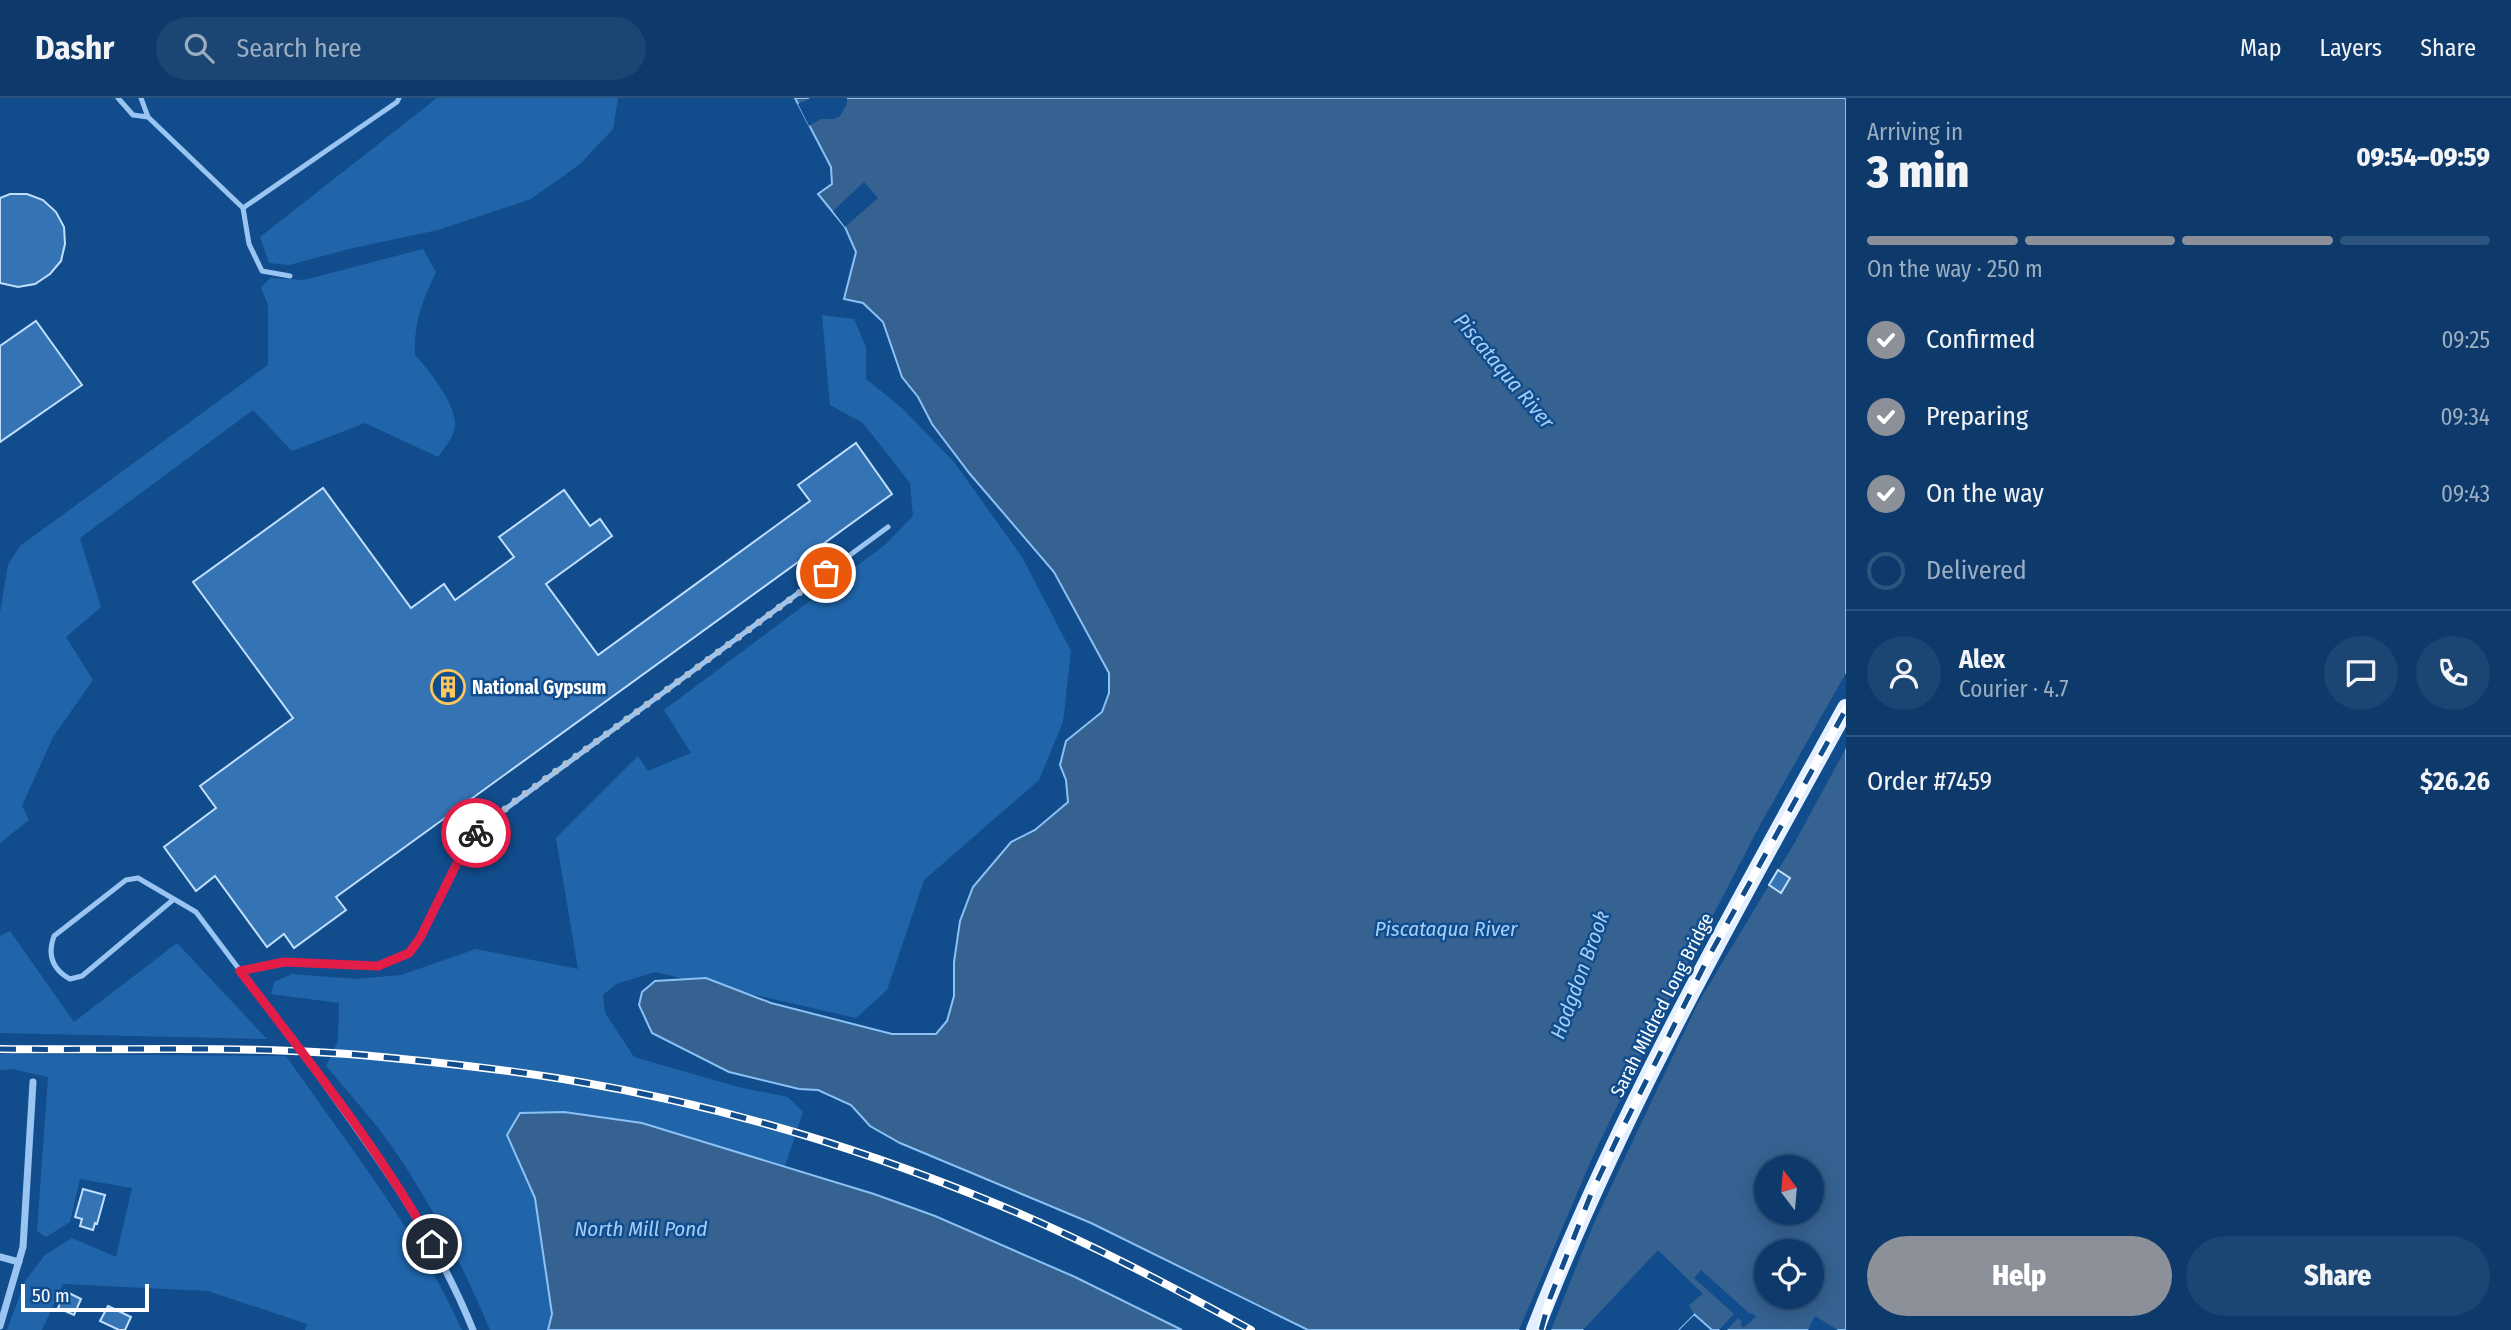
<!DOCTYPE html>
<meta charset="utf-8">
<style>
:root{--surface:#0d3a6a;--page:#1b4572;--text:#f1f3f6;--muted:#9aadc1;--line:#2d547e;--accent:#8c9099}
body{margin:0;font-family:"Fira Sans Condensed",sans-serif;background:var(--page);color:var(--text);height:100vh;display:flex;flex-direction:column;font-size:26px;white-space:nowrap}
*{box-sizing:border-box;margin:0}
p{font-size:23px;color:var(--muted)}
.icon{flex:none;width:38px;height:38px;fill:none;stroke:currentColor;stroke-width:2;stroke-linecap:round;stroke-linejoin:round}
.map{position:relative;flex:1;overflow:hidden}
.sheet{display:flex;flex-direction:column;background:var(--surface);width:665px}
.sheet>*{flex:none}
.needle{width:46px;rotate:344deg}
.fabs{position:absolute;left:1754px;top:1057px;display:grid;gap:14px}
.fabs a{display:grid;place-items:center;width:70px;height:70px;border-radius:50%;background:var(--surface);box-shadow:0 4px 18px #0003,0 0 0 2px var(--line);font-size:35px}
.scale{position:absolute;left:21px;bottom:18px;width:128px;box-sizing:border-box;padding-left:7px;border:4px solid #fff;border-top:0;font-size:19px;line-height:24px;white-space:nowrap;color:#fff;-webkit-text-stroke:5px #114d8d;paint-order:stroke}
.pin{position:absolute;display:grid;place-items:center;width:60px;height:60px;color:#fff;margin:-30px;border:4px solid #fff;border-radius:50%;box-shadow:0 2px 7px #0007}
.courier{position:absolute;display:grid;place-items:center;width:70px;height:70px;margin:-35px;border:5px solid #e11d48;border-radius:50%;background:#fff;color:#222;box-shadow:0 2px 9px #0007}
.headline em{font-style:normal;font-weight:800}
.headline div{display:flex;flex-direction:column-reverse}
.headline{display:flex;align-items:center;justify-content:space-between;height:119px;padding:0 21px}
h1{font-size:46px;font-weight:800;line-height:52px}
.bar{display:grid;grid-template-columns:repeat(4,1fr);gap:10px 7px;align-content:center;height:84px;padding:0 21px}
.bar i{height:9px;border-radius:5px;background:var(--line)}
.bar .on{background:var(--accent)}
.bar p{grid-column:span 4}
.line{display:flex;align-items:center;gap:18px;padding:0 21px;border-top:2px solid var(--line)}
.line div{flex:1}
.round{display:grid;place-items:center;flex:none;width:74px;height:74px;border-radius:37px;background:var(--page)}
ol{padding:0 21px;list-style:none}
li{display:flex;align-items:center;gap:21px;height:77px}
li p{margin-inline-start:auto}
li .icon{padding:7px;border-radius:50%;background:var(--accent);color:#fff;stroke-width:4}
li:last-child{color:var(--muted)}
li i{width:38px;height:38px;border:4px solid var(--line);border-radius:50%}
.button{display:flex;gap:14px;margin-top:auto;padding:14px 21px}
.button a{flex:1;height:80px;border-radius:42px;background:var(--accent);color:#fff;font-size:28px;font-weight:800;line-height:80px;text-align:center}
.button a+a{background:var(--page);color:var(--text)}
header{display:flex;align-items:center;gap:42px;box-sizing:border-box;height:98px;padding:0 35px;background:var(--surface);border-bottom:2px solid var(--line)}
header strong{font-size:33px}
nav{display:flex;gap:38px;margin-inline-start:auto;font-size:24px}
.search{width:490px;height:63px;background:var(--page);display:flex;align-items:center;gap:18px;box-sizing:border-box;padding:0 24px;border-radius:38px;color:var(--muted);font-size:26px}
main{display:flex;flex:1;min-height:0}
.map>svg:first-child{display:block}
</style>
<header>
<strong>Dashr</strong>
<div class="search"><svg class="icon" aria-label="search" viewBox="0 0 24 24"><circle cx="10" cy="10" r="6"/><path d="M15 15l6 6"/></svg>Search here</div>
<nav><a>Map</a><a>Layers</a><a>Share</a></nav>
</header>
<main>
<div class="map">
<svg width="1846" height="1232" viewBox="0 0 1846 1232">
<rect width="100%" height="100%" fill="#114d8d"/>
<g fill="#2065aa">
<polygon points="437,0 618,0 613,31 580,66 531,101 438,132 353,150 289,167 269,165 260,139"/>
<path d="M423,151L436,174C422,205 414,222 415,257C429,272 453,303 455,324C456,337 445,349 438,359L365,325L292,353L253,312L80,440L101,509L66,539L93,582L53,639L22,708L29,722L0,745V515L8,467L20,448L268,267V207L261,190L270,180L304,182Z"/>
<path d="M822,217L854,221L866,249V281L902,310L954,364L1022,459L1071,553L1063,624L1039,682L924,782L887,892L856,920L655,874L616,886L603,897L605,915L634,959L738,989L788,999L803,1014L785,1068L642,1025L507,1037L535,1100L552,1216L548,1232H490C462,1166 430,1102 388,1043C369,1017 347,993 326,968L338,943L339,905L271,896L274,884L292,876L356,881L401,877L476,851L578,871L556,740L638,658L648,673L691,655L664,612L886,446L913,418L910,385L863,325L830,307Z"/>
<polygon points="10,833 74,924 177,845 267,941 0,935 0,838"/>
<path d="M0,956L286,958C348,1047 417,1133 462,1232H305L307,1226L208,1193L63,1186L42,1232H7L25,1183L45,1157L72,1140L116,1159L132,1090L80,1081L70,1124L46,1139L37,1133L48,979L12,971L0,972Z"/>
</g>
<g fill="#356291" stroke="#8bc1f5" stroke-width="2" fill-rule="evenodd">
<path d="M795,0H1846V1232H1712L1694,1216L1678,1232H1308L1091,1125L900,1045L870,1028L851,1007L818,992L799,991L729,974L652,935L639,907L642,894L655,883L706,880L771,905L892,936H936L947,923L954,898V864L960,823L973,789L1011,744L1035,732L1068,704L1066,682L1060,667L1066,643L1102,614L1109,595V575L1054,474L970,376L932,326L918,299L902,279L883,224L863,205L844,201L856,154L845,129L818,96L832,86L831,69ZM1766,1069H1811V1115H1766ZM1766,1153H1811V1199H1766Z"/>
<polygon points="564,1014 642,1025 874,1096 935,1118 1075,1179 1182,1232 548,1232 552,1216 535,1100 507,1037 520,1015"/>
</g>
<g fill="#114d8d">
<polygon points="810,0 847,0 847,6 840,18 834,21 821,21 809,28 798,6"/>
<polygon points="864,84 878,100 845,129 833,113"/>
<polygon points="1846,575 1846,650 1795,744 1698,905 1594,1125 1551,1232 1519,1232 1592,1060 1659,921 1761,725"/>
<polygon points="1658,1152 1703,1196 1689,1207 1694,1216 1678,1232 1583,1232"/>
<polygon points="1701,1172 1750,1216 1752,1215 1756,1219 1743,1230 1740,1226 1742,1224 1738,1220 1727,1232 1719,1232 1734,1216 1694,1180"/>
<polygon points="1815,1218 1828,1226 1838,1232 1808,1232"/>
</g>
<g fill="#3574b4" stroke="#c1dffd" stroke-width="2">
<polygon points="10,96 27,96 43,102 56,114 64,129 65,146 61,163 50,176 35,186 18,189 0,185 0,100"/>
<polygon points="36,223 82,287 0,344 0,248"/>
<polygon points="856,345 892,396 336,799 346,812 294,850 284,836 267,849 215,778 196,793 164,749 216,710 200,688 293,620 193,484 323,390 411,510 444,486 455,502 514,459 499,439 564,392 590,428 600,421 612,438 546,486 598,557 810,403 798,387"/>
<polygon points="1778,772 1790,780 1781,795 1769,787"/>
<polygon points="83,1091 105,1097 97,1126 95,1125 93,1132 80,1128 82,1121 75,1119"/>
<polygon points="65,1193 81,1201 74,1217 58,1210"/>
<polygon points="108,1208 131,1219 125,1232 119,1232 100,1223"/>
</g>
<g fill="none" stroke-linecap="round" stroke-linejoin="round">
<g stroke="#9ac5f2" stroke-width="5">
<polyline points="118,0 133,17 148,19 141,0"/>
<polyline points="148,19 243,110 249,146 262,173 290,178"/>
<polyline points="243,110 397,4 399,0"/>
<path d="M174,801L82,878L70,881C52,871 47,857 54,838L126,782L138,780L196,814L312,968"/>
<polyline points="240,872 284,864 378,868 409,855 432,818 470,742 485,726 888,429"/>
</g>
<g stroke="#9ac5f2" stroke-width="7">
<path d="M312,968C374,1054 433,1133 473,1232"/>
<polyline points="0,1159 19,1164"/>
<polyline points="0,1228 23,1149 33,984"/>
</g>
<path stroke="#e4f0ff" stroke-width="18" d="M1535,1232C1619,1015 1734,813 1846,610"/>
<g stroke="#fff" stroke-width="8">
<g id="rail">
<path d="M0,951C130,953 262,946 392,960C454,966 518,973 580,984C723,1008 866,1052 999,1107C1086,1143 1169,1187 1251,1232"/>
<polyline points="1541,1232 1550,1200 1591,1096 1618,1039 1708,860 1846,611"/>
</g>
</g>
<use href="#rail" stroke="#114d8d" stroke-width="5" stroke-dasharray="16" stroke-linecap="butt"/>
</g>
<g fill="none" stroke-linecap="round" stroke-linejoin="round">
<polyline stroke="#acc1d7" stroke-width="7" stroke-dasharray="0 12.6" points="476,735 511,706 826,475"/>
<path stroke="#e11d48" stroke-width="9" d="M432,1146C378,1049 307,961 240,873L284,864L378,868L409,855L420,840L460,759L476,735"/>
</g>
<defs>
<g id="building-ring" transform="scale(1.75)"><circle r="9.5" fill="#114d8d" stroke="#ffc85a" stroke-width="1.5"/><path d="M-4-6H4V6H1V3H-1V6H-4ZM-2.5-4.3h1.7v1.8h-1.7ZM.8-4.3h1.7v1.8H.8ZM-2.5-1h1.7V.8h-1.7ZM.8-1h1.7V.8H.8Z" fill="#ffc85a"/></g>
</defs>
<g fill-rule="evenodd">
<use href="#building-ring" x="448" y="589"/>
</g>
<g text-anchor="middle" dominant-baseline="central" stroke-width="5" stroke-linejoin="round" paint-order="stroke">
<g font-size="19" font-weight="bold" fill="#fff" stroke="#114d8d" text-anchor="start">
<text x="472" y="589">National Gypsum</text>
</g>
<g font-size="19" fill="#fff" stroke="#114d8d">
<text transform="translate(1662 907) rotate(-63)">Sarah Mildred Long Bridge</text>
</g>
<g font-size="21" font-style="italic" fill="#a5cff9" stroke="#114d8d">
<text transform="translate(1504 273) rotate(50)">Piscataqua River</text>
<text x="1446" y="831">Piscataqua River</text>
<text transform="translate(1580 877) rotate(-70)">Hodgdon Brook</text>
<text x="641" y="1131">North Mill Pond</text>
</g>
</g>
</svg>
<div class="fabs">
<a><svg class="needle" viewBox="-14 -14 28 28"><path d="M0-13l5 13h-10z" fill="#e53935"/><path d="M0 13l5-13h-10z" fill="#9aadc1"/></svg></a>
<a><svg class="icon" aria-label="locate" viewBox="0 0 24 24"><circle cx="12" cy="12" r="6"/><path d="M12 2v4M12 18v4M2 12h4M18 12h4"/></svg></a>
</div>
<div class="scale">50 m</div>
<div class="pin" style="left:826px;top:475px;background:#ea580c"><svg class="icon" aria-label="bag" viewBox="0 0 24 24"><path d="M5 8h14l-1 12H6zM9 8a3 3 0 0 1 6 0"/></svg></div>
<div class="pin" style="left:432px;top:1146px;background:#1f2937"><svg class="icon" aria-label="home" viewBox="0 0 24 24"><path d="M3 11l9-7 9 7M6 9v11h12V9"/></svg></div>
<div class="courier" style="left:476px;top:735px"><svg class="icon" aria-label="bike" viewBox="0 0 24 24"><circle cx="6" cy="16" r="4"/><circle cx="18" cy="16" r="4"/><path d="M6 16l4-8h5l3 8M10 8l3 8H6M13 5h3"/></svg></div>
</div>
<section class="sheet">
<div class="headline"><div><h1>3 min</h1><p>Arriving in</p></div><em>09:54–09:59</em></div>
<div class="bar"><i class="on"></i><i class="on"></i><i class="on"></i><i></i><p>On the way · 250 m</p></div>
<ol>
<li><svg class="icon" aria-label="check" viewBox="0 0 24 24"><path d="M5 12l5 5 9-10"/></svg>Confirmed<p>09:25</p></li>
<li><svg class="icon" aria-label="check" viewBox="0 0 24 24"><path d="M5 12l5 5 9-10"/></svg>Preparing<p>09:34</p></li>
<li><svg class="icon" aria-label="check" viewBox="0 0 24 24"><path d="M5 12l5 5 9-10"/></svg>On the way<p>09:43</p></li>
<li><i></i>Delivered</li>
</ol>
<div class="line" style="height:126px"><a class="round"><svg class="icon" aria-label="person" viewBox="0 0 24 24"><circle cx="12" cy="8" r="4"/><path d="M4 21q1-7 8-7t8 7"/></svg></a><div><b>Alex</b><p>Courier · 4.7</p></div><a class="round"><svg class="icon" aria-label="chat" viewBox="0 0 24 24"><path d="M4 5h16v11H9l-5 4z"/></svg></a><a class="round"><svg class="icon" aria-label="phone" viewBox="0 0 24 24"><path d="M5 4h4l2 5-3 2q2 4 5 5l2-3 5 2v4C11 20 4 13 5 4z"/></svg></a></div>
<div class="line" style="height:91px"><div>Order #7459</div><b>$26.26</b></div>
<div class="button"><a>Help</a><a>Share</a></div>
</section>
</main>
